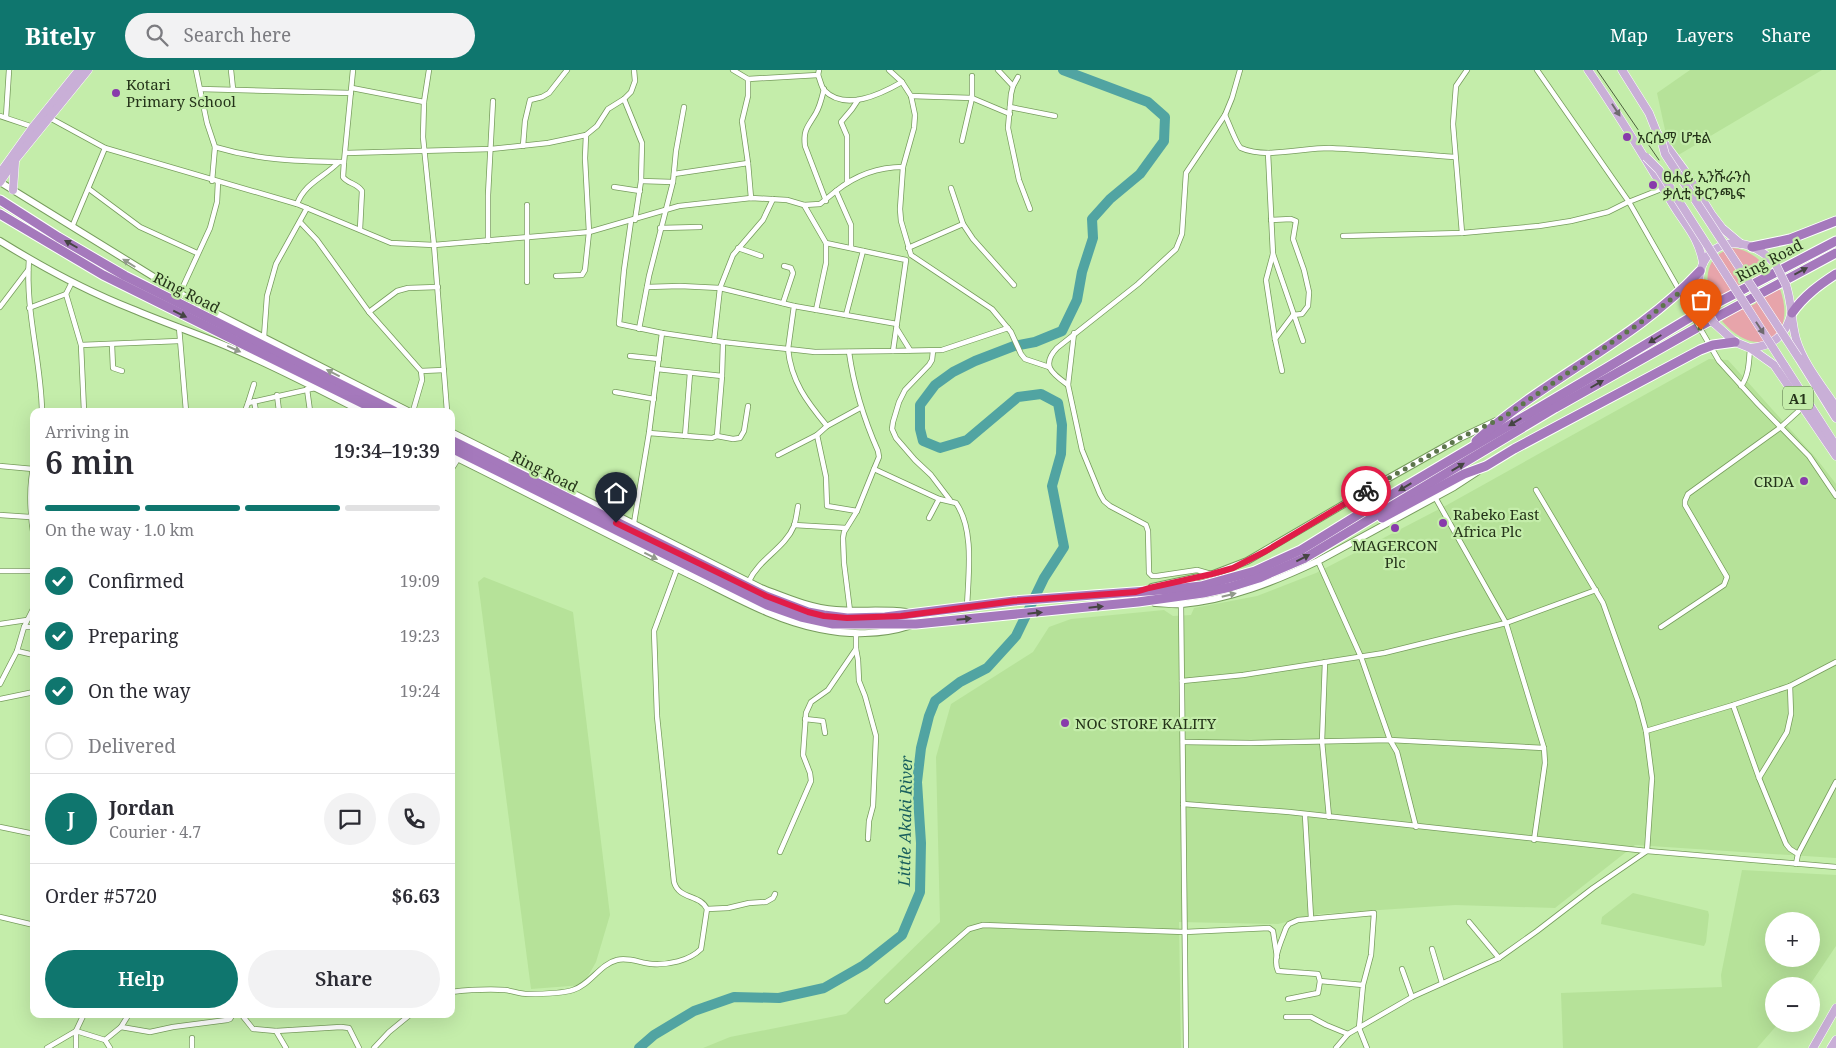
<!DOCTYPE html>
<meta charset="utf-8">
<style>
:root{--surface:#fff;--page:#f2f2f3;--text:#2b2b33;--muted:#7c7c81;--line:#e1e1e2;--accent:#0f766e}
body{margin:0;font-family:"Noto Serif","Noto Sans Ethiopic",serif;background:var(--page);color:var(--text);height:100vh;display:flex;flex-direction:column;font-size:19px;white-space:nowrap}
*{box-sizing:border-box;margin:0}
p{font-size:16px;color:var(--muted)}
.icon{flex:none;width:28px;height:28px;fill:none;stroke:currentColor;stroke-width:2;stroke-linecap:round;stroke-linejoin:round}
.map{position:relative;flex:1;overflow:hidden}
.side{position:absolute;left:30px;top:338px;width:425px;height:610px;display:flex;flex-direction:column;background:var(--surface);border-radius:10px;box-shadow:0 5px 20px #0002}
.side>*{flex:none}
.controls{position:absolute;left:1765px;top:842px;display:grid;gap:10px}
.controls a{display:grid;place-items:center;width:55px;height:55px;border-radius:50%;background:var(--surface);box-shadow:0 5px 20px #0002;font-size:25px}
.pin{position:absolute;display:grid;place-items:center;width:42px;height:42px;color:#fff;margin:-51px -21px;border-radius:50% 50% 50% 0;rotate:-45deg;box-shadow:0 0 5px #0007}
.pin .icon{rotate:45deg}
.courier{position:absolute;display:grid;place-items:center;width:50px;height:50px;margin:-25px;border:4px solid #e11d48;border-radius:50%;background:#fff;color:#222;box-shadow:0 1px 6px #0007}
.head em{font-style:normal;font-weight:600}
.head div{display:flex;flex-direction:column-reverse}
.head{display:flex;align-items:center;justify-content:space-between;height:85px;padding:0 15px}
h1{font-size:32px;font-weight:600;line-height:38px}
.bar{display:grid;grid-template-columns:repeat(4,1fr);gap:8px 5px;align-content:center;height:60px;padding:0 15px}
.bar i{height:6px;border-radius:4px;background:var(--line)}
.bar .current{background:var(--accent)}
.bar p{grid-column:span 4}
.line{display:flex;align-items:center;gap:12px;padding:0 15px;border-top:1px solid var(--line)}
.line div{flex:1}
.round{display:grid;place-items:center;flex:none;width:52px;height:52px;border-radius:26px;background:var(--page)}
ol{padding:0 15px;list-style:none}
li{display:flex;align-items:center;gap:15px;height:55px}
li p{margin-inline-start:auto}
li .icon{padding:5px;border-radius:50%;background:var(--accent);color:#fff;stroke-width:4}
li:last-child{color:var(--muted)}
li i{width:28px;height:28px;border:2px solid var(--line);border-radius:50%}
.action{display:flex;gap:10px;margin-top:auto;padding:10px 15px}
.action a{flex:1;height:58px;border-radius:30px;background:var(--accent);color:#fff;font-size:20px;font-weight:600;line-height:58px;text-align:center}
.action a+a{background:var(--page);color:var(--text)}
header{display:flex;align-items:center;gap:30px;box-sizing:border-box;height:70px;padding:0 25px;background:var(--accent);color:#fff}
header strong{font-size:24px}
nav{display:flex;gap:28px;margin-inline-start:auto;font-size:18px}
.search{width:350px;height:45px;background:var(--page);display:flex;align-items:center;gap:12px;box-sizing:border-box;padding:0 18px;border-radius:28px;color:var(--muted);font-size:19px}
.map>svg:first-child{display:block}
</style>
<header>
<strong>Bitely</strong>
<div class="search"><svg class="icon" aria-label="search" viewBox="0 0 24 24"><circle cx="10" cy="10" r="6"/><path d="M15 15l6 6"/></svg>Search here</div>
<nav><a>Map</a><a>Layers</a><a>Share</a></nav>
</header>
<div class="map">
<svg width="1836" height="978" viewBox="0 0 1836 978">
<rect width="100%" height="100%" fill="#c4edaa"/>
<g fill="#b6e299" fill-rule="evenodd">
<polygon points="1690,0 1822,0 1675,87 1667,69 1657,23"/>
<polygon points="1709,289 1728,290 1816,388 1836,414 1836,788 1635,775 1555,838 1455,835 1319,844 1278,854 1179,852 1181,978 703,978 730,967 846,944 940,852 936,687 951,634 1033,582 1049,557 1071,549 1164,540 1173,546 1191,545 1194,538 1257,526 1316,503 1447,435"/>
<polygon points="484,507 573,542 610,845 596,892 583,915 531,919 478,512"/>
<path d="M1742,800L1836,805V876L1809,916H1774V954H1778L1757,978H1563L1561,923L1722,917L1721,905ZM1774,851H1811V889H1774Z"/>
<polygon points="1633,823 1708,841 1709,845 1706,872 1704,876 1601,854 1602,847"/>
</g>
<g fill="#e7a4aa">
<path d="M1733,178C1749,180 1760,189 1770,201L1712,234C1704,211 1704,185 1733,178Z"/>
<path d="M1780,219C1798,269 1757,292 1722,251L1736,242L1755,234L1760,228Z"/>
</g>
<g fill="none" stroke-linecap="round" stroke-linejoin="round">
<polyline stroke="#51a4a2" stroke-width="10" points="639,978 654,965 694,941 734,927 779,928 824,918 864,895 902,865 920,822 921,773 917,712 921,678 929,646 935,631 960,612 987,598 1016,566 1044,508 1064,477 1052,416 1061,384 1062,355 1058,333 1041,324 1018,327 967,370 940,378 923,371 920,359 920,335 935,315 953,302 975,291 1014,276 1035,272 1062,261 1077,230 1082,202 1093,168 1092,149 1110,129 1140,104 1164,71 1165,47 1148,32 1063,0"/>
<g stroke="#779c5d" stroke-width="6">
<g id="street">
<path d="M196,0L207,53L215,77C259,90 293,91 339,92"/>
<polyline points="231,0 233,19"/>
<polyline points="429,0 424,32 423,67 434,175 589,162 679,136 751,128 787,130 804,135 826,173 906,190 893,281 815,282 788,279 794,236 720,218 680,216 647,217"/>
<polyline points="733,0 748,9"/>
<polyline points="889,0 902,12 911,26 915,45 914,58 903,97 900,139 901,151 911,185 992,239 1011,262 1021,284 1025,289 1049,297"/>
<polyline points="998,0 1013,16"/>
<polyline points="1537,0 1629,132 1690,239"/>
<path d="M818,5C820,9 821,16 824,20C845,42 881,24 902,12"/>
<polyline points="1018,7 1013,16 1011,24 1008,58 1019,110 1030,139"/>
<polyline points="352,18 424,32"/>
<polyline points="200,19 351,23"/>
<path d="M824,19C822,27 820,36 816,43C808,57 803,59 805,76L826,131"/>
<polyline points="911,26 972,28 1010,44"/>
<polyline points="624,29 642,73 641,111 635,150"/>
<polyline points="1010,37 1055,46"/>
<path d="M1225,45C1228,51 1237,76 1241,78C1265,89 1302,78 1329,78C1371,80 1413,84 1455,87"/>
<polyline points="0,46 33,57"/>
<polyline points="6,47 9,0"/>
<polyline points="50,48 105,78 297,134 391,173 434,175 447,341"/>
<polyline points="962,71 972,28 972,6"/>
<polyline points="523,76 525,51 530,30 542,27 549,23 567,0"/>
<polyline points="346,83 491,79 548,73 586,65 597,56 608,39 624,29 631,22 635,11 634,0"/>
<polyline points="1268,83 1273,184 1303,271"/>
<path d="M344,92L343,107C348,114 357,113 362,121L360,159"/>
<polyline points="748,93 742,51 748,26 748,9 818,5 819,0"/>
<polyline points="674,104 748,93 751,128"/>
<polyline points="212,111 215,77"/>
<polyline points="641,111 673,112"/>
<polyline points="847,113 847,66 841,52 852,39 858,30"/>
<polyline points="614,117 640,121"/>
<polyline points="951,118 963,154 973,169 1014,215"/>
<polyline points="89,119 140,157 197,183"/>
<path d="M297,134C305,113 323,108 339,92H344L353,0"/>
<polyline points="804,135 820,134 836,121"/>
<polyline points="1271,150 1291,149 1296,151 1293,169 1304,200 1309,222 1308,236 1302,244 1293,245 1275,269"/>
<path d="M631,151L624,200L619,254L662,263L723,272L788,279C791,311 807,332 827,356L817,365L778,385"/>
<polyline points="300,152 317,170 369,242 421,301 422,310 413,341"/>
<polyline points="72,157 105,78"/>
<polyline points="660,158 700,157"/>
<polyline points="1462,163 1453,54 1456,16 1467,0"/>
<polyline points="1343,166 1462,163 1539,156 1571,151 1608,142 1626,133 1664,118"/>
<polyline points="488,171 488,125 493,31"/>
<polyline points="738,178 761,186"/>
<path d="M851,178V155L836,121C856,105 877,97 903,97"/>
<polyline points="908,178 963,154"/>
<polyline points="1273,184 1266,210 1275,269 1282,301"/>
<path d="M29,189C25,241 41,290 42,341"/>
<polyline points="556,206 582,205 585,200 589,162 585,88 586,65"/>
<polyline points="72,212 66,224 81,275 84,341"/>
<polyline points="527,212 527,135"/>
<polyline points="180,223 210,158 217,132 218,112"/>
<polyline points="783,233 793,203 791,198 784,196"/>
<polyline points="794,236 897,254"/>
<polyline points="0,237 28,200"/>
<polyline points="29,238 66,224"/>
<polyline points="816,240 826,193 826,173"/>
<polyline points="369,242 397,221 408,218 438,217"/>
<polyline points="846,245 863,181"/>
<polyline points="179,257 186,341"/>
<polyline points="639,259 649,206 673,112 676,81 684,37"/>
<polyline points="897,259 910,280"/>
<polyline points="1701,260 1719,291 1758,334 1809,386 1836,426"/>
<polyline points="264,267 267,226 276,194 307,138"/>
<polyline points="714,271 720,218 733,185 763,150 773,129"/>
<polyline points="81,275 179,271"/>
<polyline points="112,275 113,298 122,301"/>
<polyline points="893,281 942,280 1008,258"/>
<polyline points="933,281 932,290 929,295 905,320 899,332 893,352 892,359 896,368 915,390 931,405 950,430"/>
<path d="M849,282C854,318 863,347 878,381L879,387L874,399L939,429L956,433C975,460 968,506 967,538"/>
<polyline points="630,286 659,289"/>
<polyline points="657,299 722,306"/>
<polyline points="421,301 444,300"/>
<polyline points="1068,315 1074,263"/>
<path d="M1741,316C1749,306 1749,291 1750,278"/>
<polyline points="307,319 310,341"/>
<polyline points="615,322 654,329"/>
<polyline points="277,325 279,341"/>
<polyline points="254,331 256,341"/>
<polyline points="248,333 254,314"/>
<polyline points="245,341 248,333 315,318"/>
<polyline points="827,356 860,338"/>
<polyline points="649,363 712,368 717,366 722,306 723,272"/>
<polyline points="817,365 826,407 827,436 857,441"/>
<polyline points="685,366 690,303"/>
<polyline points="717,366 733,369 740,368 744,361 748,336"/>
<path d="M34,394C28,418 30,444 34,469"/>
<polyline points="0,396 33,399"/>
<polyline points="451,400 458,389"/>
<polyline points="0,445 30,447"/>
<polyline points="929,448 939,429"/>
<polyline points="634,453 649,363 662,263"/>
<polyline points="794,455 846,458"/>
<polyline points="1318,491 1361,587 1390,670 1397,682 1416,757"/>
<polyline points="0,501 34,501"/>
<path d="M1211,504L1197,500L1157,506H1152L1149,503L1148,461L1146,455L1110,436L1104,431L1100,424L1082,380L1068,315C1053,304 1040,296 1057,278L1138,214L1176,179L1182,164L1186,103L1225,45L1232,28L1240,0"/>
<path d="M749,511C759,489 785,478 794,456C796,450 797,442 798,436"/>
<polyline points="1181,534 1186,978"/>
<polyline points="850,541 844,493 843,468 844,462 857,441 874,399"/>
<polyline points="0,554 27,550"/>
<polyline points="24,557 34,557"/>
<polyline points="1661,557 1724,515 1727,507 1685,435 1685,431 1688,424 1781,357 1803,337"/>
<polyline points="856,579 858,590 859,611 865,626 876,666 873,736 869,751 868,769"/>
<polyline points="17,581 34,585"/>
<polyline points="1325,592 1322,671 1329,747"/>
<polyline points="1182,611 1243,605 1384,583 1506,553 1596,520"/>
<polyline points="0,614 17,581 24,557 34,537"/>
<polyline points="0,629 34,622"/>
<polyline points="1733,635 1759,708 1786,774 1790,779 1798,784"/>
<polyline points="805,649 823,651 825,663"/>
<polyline points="1646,661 1733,635 1790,616 1836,592"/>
<polyline points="1183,672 1251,673 1390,670 1544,678 1506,553 1435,427"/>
<polyline points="1759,708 1787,662 1791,644 1790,616"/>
<polyline points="1183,734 1289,742 1647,781 1836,797"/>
<polyline points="1305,745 1311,848"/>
<polyline points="0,757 34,764"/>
<polyline points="1534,770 1545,693 1544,678"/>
<polyline points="780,782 811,711 810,703 803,685 806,643 811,632 828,620 856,579 856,563"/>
<polyline points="1796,794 1798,784 1836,712"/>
<polyline points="707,839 728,838 749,833 766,832 773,828 775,824"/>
<polyline points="0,847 34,855"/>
<polyline points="1469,852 1499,888"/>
<polyline points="1432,879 1442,913"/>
<polyline points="1402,899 1412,927"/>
<path d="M1363,915L1320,911L1318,904L1278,901C1272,888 1282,870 1286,858L1289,854L1298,850L1374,843L1371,885L1363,915L1359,958L1367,978"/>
<path d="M451,922C469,920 487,919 505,920C513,921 520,924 528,924C541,924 560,924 573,920C590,915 600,894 617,890C629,887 640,893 652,894C668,895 689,891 701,879L707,839C700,824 679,830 674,812L657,646L654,561L677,499"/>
<polyline points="1288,929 1318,923 1320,911"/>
<polyline points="887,931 969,859 983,855 1185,862 1269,858 1273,861 1277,887"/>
<polyline points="241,944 253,959 276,961 286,978"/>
<polyline points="1286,947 1311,947 1326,955 1348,964"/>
<polyline points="121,957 150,962 173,957 227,950 230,949 233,944"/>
<polyline points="276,961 341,957 349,958 359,978"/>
<polyline points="105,970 110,978"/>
<polyline points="47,978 76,961 105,970 121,957 129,944"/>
<polyline points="76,978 76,961 84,944"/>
<polyline points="192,978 192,968"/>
<polyline points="374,978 389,962 411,944"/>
<polyline points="1336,978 1348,964 1412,927 1499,888 1537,861 1593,818 1647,781 1652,708 1646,661 1638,631 1603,533 1536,420"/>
</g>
</g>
<g stroke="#779c5d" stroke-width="8">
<g id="secondary">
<polyline points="0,112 196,233 408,341"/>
<path d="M0,171C42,197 86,221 132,239C165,253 198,264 231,278C276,297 318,319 361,341"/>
<path d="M451,362L761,518C785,527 809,538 836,540C859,542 883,539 906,542"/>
<path d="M451,385C530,424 608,465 688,504C730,524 773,550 820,559C848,565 882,565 909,556"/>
<polyline points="1152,517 1213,504 1247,491 1380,413 1460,368 1496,351"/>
<path d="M1155,533C1164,533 1173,535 1182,534C1229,530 1276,511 1318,491L1454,417L1477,402"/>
</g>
</g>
<g stroke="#fff" stroke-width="9">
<g id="primary">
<path d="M1588,0C1618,43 1645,88 1672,133C1685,155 1699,167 1703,193"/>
<polyline points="1622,0 1649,43 1657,63 1685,101 1712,145 1722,158 1741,174"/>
<polyline points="0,103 33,57 79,0"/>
<polyline points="0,112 15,90 88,0"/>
<polyline points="13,120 15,92"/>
<path d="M1786,215C1792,233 1791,251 1796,269C1803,293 1822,316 1836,337"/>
<path d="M1702,232C1686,176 1740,153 1776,195"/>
<polyline points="1714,253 1735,272 1750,278 1774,295 1836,386"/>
<path d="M1750,278C1772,276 1785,267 1791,245"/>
<polyline points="1798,287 1836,348"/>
<polyline points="1784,295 1836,376"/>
<polyline points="1813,978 1836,938"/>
<polyline points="1831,978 1836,970"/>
</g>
</g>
<g stroke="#fff" stroke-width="11">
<g id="highway">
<polyline points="0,130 58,167 125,206 394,341"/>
<polyline points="0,144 103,205 378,341"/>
<polyline points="1752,177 1790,169 1836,151"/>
<path d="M1792,243C1804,226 1819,215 1836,204"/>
<polyline points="451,370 766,526 808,542 824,545 847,548 885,547 1014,531 1174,519 1201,516 1255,501 1301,480 1379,432 1605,299 1696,244 1836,171"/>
<path d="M1476,371C1545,308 1636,270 1700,201"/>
<polyline points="451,378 767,535 801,547 833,554 916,554 1138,532 1203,523 1230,517 1259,508 1305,488 1555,338 1702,255 1836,183"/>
<polyline points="1382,448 1464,404 1486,396 1514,379 1700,280 1713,275 1735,272"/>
</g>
</g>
<use href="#street" stroke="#fff" stroke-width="4.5"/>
<use href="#secondary" stroke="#fff" stroke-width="6"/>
<use href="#primary" stroke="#c9afd7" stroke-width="8"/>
<use href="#highway" stroke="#a579bc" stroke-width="9"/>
<polyline stroke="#4c613d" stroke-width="1" points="1597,0 1659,90"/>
<g stroke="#779c5d" stroke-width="6" stroke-linecap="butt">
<polyline id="street-bridge" points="1690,239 1701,260"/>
</g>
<g stroke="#fff" stroke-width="9" stroke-linecap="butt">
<g id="primary-bridge">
<polyline points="1661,69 1665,84 1798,287"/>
<polyline points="1646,87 1659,100 1784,295"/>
<polyline points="1776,195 1786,215"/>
<polyline points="1702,232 1714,253"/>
</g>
</g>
<use href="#street-bridge" stroke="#fff" stroke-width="4.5"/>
<use href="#primary-bridge" stroke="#c9afd7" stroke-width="8"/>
</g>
<defs><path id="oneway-solid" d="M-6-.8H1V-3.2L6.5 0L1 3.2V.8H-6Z" transform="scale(1.25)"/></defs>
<g fill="#6f6b6f">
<use href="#oneway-solid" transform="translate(1616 40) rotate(57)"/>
<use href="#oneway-solid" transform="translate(1760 258) rotate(57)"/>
</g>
<g fill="#454542">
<use href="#oneway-solid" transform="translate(71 174) rotate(-150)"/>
<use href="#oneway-solid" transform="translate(1801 201) rotate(-28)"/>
<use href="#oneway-solid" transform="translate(180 244) rotate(26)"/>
<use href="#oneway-solid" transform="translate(1655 269) rotate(148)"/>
<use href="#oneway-solid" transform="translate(1597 314) rotate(-30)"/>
<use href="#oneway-solid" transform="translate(1515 352) rotate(149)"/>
<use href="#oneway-solid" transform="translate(1458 397) rotate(-31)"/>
<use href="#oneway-solid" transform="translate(1405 417) rotate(149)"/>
<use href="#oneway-solid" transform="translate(1303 488) rotate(-27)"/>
<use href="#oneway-solid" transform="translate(1096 537) rotate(-6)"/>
<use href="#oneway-solid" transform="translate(1035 543) rotate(-6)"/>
<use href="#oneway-solid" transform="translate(964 549) rotate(-5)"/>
</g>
<g fill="#929a8c">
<use href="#oneway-solid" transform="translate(129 193) rotate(-148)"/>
<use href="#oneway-solid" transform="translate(234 279) rotate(24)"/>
<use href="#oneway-solid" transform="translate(333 303) rotate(-153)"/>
<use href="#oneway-solid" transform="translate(651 486) rotate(27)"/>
<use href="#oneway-solid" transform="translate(1229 525) rotate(-14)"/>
</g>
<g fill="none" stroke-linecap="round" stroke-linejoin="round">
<polyline stroke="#5d754c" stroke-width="5" stroke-dasharray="0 9" points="1366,421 1460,368 1504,347 1650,246 1680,222 1701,260"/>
<polyline stroke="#e11d48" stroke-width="6" points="616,453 766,526 808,542 824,546 847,548 901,546 1014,531 1136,522 1149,518 1212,504 1233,498 1266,481 1366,421"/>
</g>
<g fill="#883bab" stroke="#c4edaa" stroke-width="2">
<circle cx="116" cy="23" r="5"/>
<circle cx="1627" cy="67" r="5"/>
<circle cx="1653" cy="115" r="5"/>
<circle cx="1804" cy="411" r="5"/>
<circle cx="1443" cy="453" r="5"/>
<circle cx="1395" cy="458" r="5"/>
<circle cx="1065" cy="653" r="5"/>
</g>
<g text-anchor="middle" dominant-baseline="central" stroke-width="4.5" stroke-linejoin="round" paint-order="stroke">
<rect fill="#c4edaa" stroke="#556c45" stroke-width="1" x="1783" y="316.5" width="30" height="23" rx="4"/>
<g font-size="14" font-weight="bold" fill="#25341a">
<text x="1798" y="328">A1</text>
</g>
<g font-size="15" fill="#25341a" stroke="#c4edaa" text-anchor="start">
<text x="126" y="14">Kotari<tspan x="126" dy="17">Primary School</tspan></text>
<text x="1637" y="67">አርሴማ ሆቴል</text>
<text x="1663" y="106">ፀሐይ ኢንሹራንስ<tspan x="1663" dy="17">ቃሊቲ ቅርንጫፍ</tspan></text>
<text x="1794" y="411" text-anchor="end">CRDA</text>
<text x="1453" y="444">Rabeko East<tspan x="1453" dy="17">Africa Plc</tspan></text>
<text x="1395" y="475" text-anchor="middle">MAGERCON<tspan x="1395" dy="17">Plc</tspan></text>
<text x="1075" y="653">NOC STORE KALITY</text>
</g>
<g font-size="15" fill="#25341a" stroke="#c4edaa">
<text transform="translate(1769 190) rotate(-28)">Ring Road</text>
<text transform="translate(187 222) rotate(27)">Ring Road</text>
<text transform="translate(545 401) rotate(27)">Ring Road</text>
</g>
<g font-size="16" font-style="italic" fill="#185e5d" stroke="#c4edaa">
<text transform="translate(905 751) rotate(-89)">Little Akaki River</text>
</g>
</g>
</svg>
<div class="controls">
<a>+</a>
<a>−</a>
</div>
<div class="pin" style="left:1701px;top:260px;background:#ea580c"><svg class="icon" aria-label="bag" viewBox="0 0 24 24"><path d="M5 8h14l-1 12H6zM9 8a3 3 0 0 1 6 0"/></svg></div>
<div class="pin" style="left:616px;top:453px;background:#1f2937"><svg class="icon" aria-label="home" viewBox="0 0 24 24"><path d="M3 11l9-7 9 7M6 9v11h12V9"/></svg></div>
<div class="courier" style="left:1366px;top:421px"><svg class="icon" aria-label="bike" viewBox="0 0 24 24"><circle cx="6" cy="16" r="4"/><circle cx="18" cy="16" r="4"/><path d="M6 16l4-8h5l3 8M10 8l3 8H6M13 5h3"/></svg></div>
<section class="side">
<div class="head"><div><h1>6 min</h1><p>Arriving in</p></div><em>19:34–19:39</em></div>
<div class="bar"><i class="current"></i><i class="current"></i><i class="current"></i><i></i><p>On the way · 1.0 km</p></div>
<ol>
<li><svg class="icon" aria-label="check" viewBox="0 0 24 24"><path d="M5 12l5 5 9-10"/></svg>Confirmed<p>19:09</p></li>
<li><svg class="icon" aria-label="check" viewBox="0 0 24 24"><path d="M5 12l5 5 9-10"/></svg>Preparing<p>19:23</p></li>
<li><svg class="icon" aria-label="check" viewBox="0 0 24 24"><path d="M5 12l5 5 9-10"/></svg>On the way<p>19:24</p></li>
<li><i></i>Delivered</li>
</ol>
<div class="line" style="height:90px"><b class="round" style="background:var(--accent);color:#fff">J</b><div><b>Jordan</b><p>Courier · 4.7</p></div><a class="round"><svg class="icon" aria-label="chat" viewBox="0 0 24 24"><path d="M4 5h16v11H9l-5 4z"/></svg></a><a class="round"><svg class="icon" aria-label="phone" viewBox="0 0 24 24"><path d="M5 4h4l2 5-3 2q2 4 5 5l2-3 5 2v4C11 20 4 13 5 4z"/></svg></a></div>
<div class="line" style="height:65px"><div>Order #5720</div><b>$6.63</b></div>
<div class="action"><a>Help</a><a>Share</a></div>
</section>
</div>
